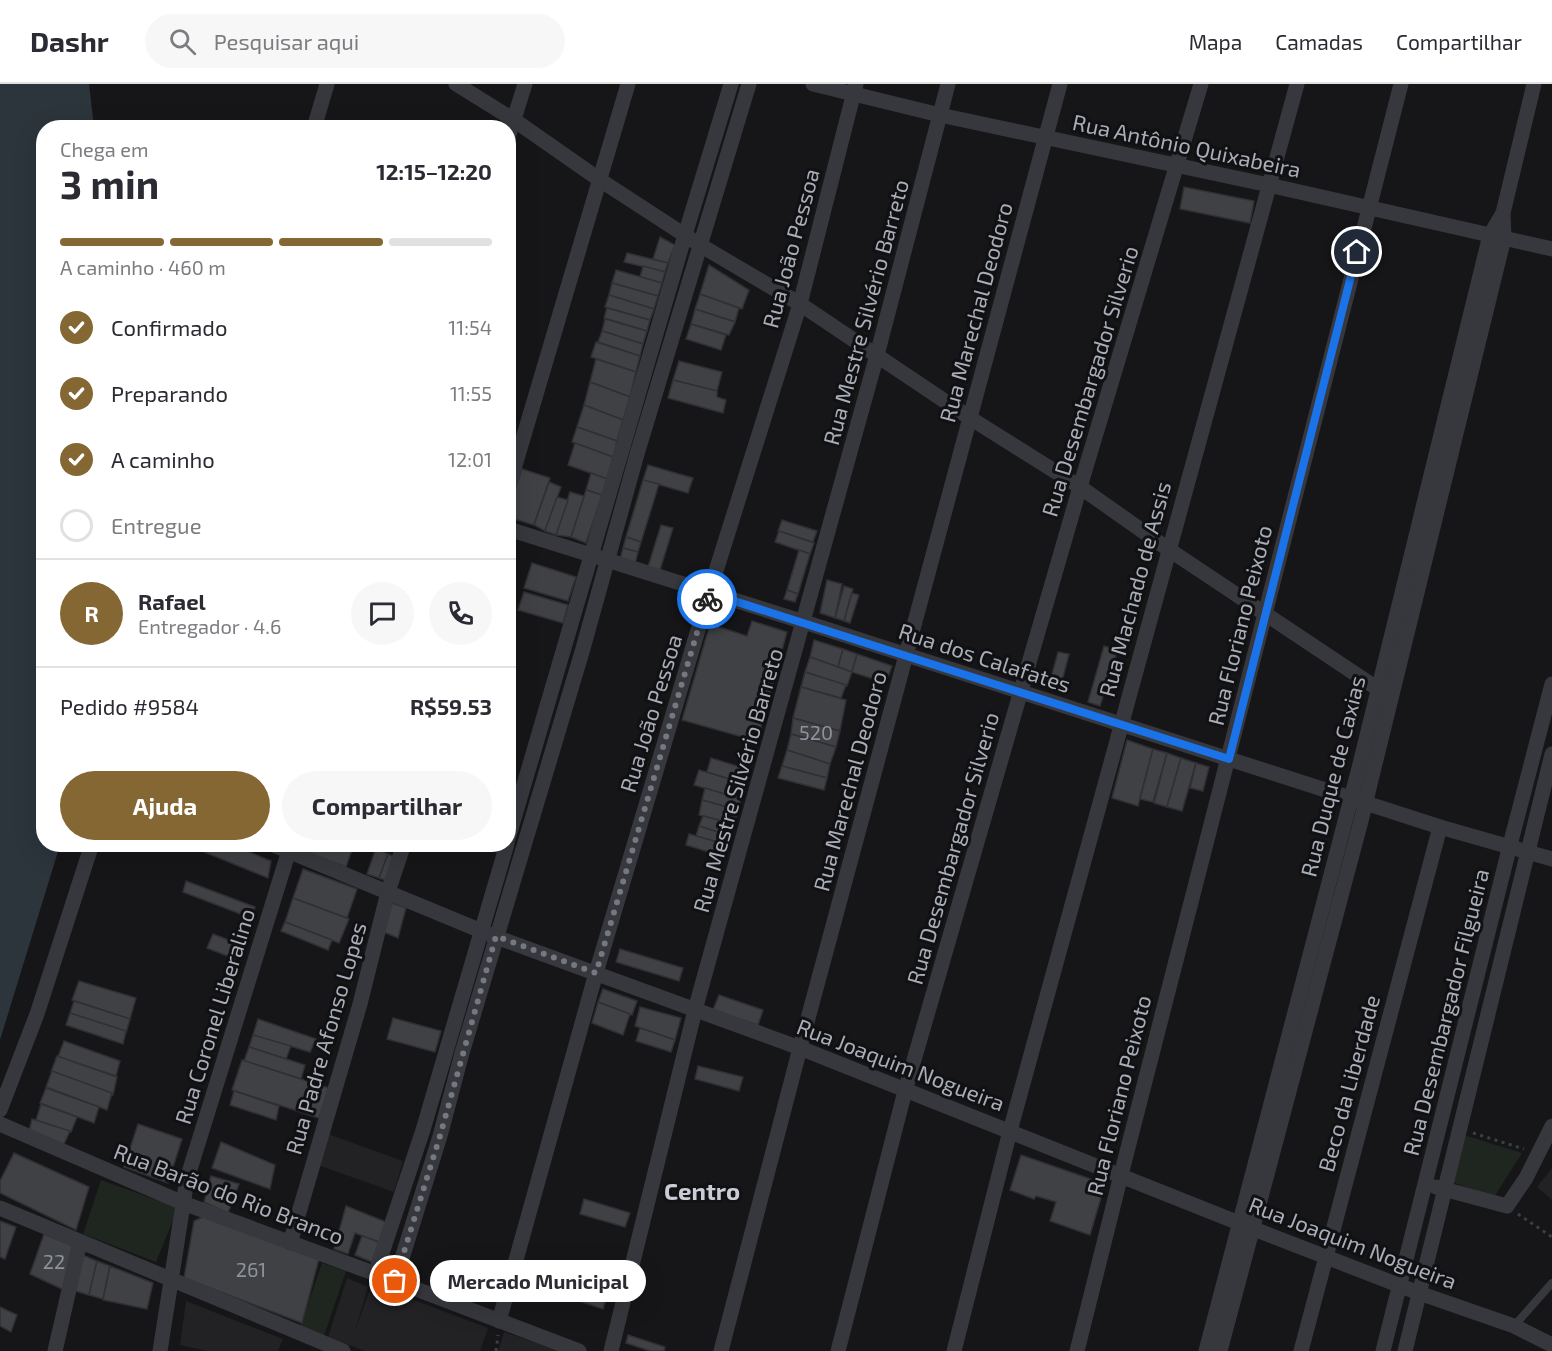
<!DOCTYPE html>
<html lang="pt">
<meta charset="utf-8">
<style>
:root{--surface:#fff;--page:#f7f7f7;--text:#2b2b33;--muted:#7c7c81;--line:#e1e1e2;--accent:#856733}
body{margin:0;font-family:"Exo 2",sans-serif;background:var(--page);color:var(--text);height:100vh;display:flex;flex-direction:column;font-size:22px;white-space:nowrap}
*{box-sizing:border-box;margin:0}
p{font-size:20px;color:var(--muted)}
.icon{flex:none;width:33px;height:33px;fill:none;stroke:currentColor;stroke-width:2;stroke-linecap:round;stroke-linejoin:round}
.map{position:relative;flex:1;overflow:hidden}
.panel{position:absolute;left:36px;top:36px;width:480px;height:732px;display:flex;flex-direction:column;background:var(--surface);border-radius:24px;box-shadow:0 6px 24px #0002}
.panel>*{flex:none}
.pin{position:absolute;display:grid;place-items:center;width:51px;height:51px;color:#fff;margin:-26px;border:3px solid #fff;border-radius:50%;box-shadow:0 2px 6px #0007}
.courier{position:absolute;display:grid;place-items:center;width:60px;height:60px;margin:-30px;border:4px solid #1a73e8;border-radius:50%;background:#fff;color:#222;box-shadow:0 2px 8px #0007}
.bubble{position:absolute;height:42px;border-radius:21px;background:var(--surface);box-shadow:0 6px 24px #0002;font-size:20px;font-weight:700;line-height:42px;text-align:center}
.summary em{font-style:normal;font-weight:700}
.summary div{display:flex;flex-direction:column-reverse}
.summary{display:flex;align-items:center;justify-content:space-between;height:102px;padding:0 24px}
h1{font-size:39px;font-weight:700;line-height:45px}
.bar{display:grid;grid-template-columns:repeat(4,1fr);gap:9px 6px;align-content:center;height:72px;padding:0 24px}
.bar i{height:8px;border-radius:4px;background:var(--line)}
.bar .current{background:var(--accent)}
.bar p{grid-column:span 4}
.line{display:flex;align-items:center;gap:15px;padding:0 24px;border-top:2px solid var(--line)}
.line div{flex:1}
.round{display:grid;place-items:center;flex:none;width:63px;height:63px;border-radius:32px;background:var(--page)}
ol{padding:0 24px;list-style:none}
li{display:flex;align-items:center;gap:18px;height:66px}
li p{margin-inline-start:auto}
li .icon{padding:6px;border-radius:50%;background:var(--accent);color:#fff;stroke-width:4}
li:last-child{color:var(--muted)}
li i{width:33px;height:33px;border:3px solid var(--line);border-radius:50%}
.action{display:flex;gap:12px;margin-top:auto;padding:12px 24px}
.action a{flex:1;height:69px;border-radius:36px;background:var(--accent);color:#fff;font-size:24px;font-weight:700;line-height:69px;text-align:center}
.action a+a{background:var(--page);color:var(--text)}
header{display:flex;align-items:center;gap:36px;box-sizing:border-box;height:84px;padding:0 30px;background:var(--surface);border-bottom:2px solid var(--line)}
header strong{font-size:28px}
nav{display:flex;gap:33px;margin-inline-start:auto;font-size:21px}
.search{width:420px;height:54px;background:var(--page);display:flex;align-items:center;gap:15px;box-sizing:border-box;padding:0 21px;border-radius:33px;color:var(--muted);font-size:22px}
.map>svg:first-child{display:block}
</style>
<header>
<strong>Dashr</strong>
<div class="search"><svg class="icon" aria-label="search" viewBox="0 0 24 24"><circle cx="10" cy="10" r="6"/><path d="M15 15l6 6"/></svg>Pesquisar aqui</div>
<nav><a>Mapa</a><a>Camadas</a><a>Compartilhar</a></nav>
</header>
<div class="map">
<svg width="1552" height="1267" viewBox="0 0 1552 1267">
<rect width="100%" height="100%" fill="#161618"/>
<g fill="#222225">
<polygon points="328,1050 403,1077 394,1108 318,1081"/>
<polygon points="1552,1084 1552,1116 1537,1103"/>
<polygon points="347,1194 368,1203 355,1247 372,1200 488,1244 480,1267 365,1267 328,1253"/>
<polygon points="186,1217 283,1255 278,1267 207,1267 180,1261"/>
<polygon points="504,1248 561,1267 498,1267"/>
</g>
<g fill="#1e261f">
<polygon points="1464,1051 1522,1069 1494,1113 1452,1098"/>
<polygon points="101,1096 178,1124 156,1178 83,1150"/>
<polygon points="322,1179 346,1187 324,1252 300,1243"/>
</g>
<polygon fill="#2c353c" points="0,0 89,0 94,43 44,44 44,760 60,761 0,956"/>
<g fill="#404145" stroke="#303034" stroke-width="1.5">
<polygon points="1184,103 1254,117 1250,139 1180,125"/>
<polygon points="660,153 675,161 668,179 653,175"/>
<polygon points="627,169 668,179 665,188 624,178"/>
<polygon points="709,181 749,206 742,225 700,210"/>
<polygon points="643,182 665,188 662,199 640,193"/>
<polygon points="616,186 662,199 658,212 612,199"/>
<polygon points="612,199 658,212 654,225 609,211"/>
<polygon points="700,210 739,224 735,238 695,225"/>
<polygon points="609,211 654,225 650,236 605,223"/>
<polygon points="607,224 650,236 647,247 604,234"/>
<polygon points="695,225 735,238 729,251 691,240"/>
<polygon points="605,235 647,247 643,260 602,247"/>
<polygon points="691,240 726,251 721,266 686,255"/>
<polygon points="602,247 643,260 640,272 598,258"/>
<polygon points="596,258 640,272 636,288 591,273"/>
<polygon points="596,275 636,288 630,313 590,298"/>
<polygon points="679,277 722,288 717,307 673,296"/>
<polygon points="673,296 717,307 717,313 726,316 723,329 668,314"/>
<polygon points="590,298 630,313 623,336 584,321"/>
<polygon points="584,321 623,336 617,357 577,343"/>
<polygon points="577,343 617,357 613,373 572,358"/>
<polygon points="575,359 613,373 607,395 568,381"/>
<polygon points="648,381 693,394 688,409 643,396"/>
<polygon points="522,385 550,394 534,441 508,433 508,425"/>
<polygon points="591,389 607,395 602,411 586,406"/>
<polygon points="643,396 659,400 641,458 626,453"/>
<polygon points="549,398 561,403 545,447 534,441"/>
<polygon points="586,406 602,411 586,459 571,453"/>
<polygon points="570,408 584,412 571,453 556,451"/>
<polygon points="557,413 568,416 556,451 545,447"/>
<polygon points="782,436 817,447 813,458 778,447"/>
<polygon points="661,441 673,444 660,486 648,483"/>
<polygon points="779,447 814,459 810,470 775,458"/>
<polygon points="626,453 641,458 638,468 623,464"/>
<polygon points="623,464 638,468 635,480 620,475"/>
<polygon points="799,466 810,470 798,510 787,506"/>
<polygon points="532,479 576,493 568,517 524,504"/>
<polygon points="827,496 842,500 835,534 820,529"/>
<polygon points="844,502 853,505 844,537 835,534"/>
<polygon points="787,506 798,510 795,518 784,515"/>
<polygon points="524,508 568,521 563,539 518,526"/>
<polygon points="852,509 859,511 850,539 844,537"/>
<polygon points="752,537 787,548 757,657 682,636 710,540 747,552"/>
<polygon points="814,556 843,565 838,583 810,573"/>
<polygon points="1104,562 1118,566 1100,622 1088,618"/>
<polygon points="843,565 857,570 852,588 838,583"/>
<polygon points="1058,568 1069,570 1060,605 1049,601"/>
<polygon points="857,570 892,582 886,599 852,588"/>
<polygon points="810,573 852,588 847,602 805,588"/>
<polygon points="805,588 846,601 841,614 801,603"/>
<polygon points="801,603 846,616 840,647 793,634"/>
<polygon points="793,634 840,647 836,663 791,650"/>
<polygon points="791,650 836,663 830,680 787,666"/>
<polygon points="1127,656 1153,665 1138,722 1112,714"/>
<polygon points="1153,665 1167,669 1153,718 1140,715"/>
<polygon points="787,666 830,680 827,694 782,682"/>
<polygon points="1167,669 1181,674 1167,723 1154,719"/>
<polygon points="711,674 750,686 746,700 707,688"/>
<polygon points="1181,674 1196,679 1182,727 1167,723"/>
<polygon points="1196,679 1209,683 1203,707 1190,704"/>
<polygon points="782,682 827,694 824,706 778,694"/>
<polygon points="699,686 746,700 741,715 694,701"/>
<polygon points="705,704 741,715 738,726 702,716"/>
<polygon points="702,716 738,726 734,740 699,731"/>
<polygon points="703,732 734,740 730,752 699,742"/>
<polygon points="699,742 730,752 728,761 696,752"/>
<polygon points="689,750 728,761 725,773 686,761"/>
<polygon points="199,760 230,760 271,777 268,794 197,765"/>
<polygon points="307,760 354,760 346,783 305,768"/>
<polygon points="376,764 388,770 379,794 367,790"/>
<polygon points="388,770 397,774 389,798 379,794"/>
<polygon points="303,785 357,805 347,834 293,814"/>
<polygon points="186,797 255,823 251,834 183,808"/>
<polygon points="293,814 349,835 339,859 285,838"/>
<polygon points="392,819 406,824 398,854 384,848"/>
<polygon points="285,838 332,856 328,866 281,847"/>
<polygon points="213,850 241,861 235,875 207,864"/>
<polygon points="620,865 683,884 679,897 616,878"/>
<polygon points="79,897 136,914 130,935 72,916"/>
<polygon points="603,905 637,917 632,931 598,918"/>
<polygon points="719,911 763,926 758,941 713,926"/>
<polygon points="74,917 130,935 126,949 70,929"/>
<polygon points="598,918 630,930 623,951 592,939"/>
<polygon points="640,923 681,934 675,956 635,942"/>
<polygon points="70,929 126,947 123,960 66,941"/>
<polygon points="393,934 441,947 435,968 387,955"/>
<polygon points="258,935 316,955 310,968 253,951"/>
<polygon points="640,944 675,956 671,968 636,957"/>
<polygon points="253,951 291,962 286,975 249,963"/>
<polygon points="64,957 120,977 116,992 58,973"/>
<polygon points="249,963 305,981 301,995 244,977"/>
<polygon points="57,972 117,993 113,1011 51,988"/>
<polygon points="242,976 329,1004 319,1034 232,1006"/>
<polygon points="698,982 743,993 739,1007 695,995"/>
<polygon points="52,987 112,1009 107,1026 46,1003"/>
<polygon points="46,1004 99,1023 94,1039 40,1019"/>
<polygon points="234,1007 279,1022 276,1036 230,1021"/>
<polygon points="41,1020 77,1033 71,1048 36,1036"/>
<polygon points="32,1035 70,1047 63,1062 29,1047"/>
<polygon points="138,1040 182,1055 168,1099 124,1083"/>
<polygon points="221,1058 275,1081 270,1105 212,1084"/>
<polygon points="14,1069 89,1103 76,1146 0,1109 0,1097"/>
<polygon points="1021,1071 1105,1100 1090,1151 1050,1137 1056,1118 1036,1112 1034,1115 1010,1106"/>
<polygon points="211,1092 239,1100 228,1129 204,1118"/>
<polygon points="584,1115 630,1129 625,1143 580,1130"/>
<polygon points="346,1122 386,1138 379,1158 355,1149 348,1170 334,1165"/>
<polygon points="205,1132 319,1175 302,1239 184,1194 194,1137"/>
<polygon points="0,1137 16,1143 5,1175 0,1173"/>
<polygon points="44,1150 78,1164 64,1206 30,1190"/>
<polygon points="362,1152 379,1158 372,1178 355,1171"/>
<polygon points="80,1170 97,1177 89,1211 72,1206"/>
<polygon points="97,1177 110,1182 103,1215 89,1211"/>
<polygon points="110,1182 153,1199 147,1225 103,1216"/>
<polygon points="572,1207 605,1218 603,1225 570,1214"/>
<polygon points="0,1223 17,1231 11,1248 0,1242"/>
<polygon points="628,1251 665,1263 664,1267 650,1267 626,1259"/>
</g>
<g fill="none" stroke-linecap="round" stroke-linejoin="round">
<g stroke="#3d3f44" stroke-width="3" stroke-dasharray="3 4.5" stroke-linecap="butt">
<polyline points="1473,1049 1524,1065"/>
<polyline points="1518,1130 1552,1153"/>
<polyline points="496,1267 498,1251"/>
</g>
<polyline stroke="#37383d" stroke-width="8" points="1514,1242 1552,1199"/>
<g stroke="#37383d" stroke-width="15">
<polyline points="456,0 514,36 600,96 700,161 800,220 970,334 1080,403 1168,465 1384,609"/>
<polyline points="813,0 940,31 1269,101 1552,165"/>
<polyline points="314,44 327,0"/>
<polyline points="508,54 525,0"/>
<polyline points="508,405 628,0"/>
<polyline points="508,445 804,538 1440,743 1552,775"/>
<polyline points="508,755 685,151 731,0"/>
<polyline points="271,760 496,853 800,964 1254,1145 1419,1209 1514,1242 1552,1261"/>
<polyline points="0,1026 37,930 92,760"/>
<polyline points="0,1040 183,1119 395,1197 579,1267"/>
<polyline points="1436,1103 1507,1122 1526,1094 1552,1042"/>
<polyline points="0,1124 343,1267"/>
<polyline points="290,1159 360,920 388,808 404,760"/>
<polyline points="375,1190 423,1046 507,760"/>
<polyline points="395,1197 440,1052 462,969 582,568 637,370 749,0"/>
<polyline points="499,1237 596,889 709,509 800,220 856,0"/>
<polyline points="55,1267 80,1158"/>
<polyline points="160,1267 187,1095 291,760"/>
<polyline points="611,1267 695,926 877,271 948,0"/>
<polyline points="721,1267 800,964 1060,0"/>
<polyline points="838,1267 905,1007 1080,403 1201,0"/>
<polyline points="954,1267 1010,1047 1297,0"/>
<polyline points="1077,1267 1121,1091 1401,0"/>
<polyline points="1206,1267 1358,688 1490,151 1503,129"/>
<polyline points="1220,1267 1361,737 1504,154 1503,129 1534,0"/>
<polyline points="1301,1267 1440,743"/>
<polyline points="1383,1267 1510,761 1552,600"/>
<polyline points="1405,1267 1552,670"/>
</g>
</g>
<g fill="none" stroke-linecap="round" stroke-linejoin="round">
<polyline stroke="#757880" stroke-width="6" stroke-dasharray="0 10.8" points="395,1197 440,1052 496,852 596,889 707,515"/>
<polyline stroke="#1a73e8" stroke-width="8" points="707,515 709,509 1229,675 1357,168"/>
</g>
<g text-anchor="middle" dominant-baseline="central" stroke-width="6" stroke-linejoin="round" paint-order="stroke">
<g font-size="20" fill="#8e929b">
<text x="816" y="648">520</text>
<text x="54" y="1177">22</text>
<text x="251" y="1185">261</text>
</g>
<g font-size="22" fill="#a8adb8" stroke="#111113">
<text transform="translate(1187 61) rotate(12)">Rua Antônio Quixabeira</text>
<text transform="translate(790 164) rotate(-75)">Rua João Pessoa</text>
<text transform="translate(865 228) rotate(-75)">Rua Mestre Silvério Barreto</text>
<text transform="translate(975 228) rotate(-75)">Rua Marechal Deodoro</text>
<text transform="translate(1089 297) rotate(-73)">Rua Desembargador Silverio</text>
<text transform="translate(1134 505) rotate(-75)">Rua Machado de Assis</text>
<text transform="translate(1239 541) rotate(-76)">Rua Floriano Peixoto</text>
<text transform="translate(985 573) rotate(18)">Rua dos Calafates</text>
<text transform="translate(650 629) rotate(-73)">Rua João Pessoa</text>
<text transform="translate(1332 692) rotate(-76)">Rua Duque de Caxias</text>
<text transform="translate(737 696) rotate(-74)">Rua Mestre Silvério Barreto</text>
<text transform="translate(849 697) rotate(-75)">Rua Marechal Deodoro</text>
<text transform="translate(952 764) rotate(-74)">Rua Desembargador Silverio</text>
<text transform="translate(1445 928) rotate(-76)">Rua Desembargador Filgueira</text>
<text transform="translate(214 932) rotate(-73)">Rua Coronel Liberalino</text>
<text transform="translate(325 954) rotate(-74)">Rua Padre Afonso Lopes</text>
<text transform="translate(901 980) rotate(21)">Rua Joaquim Nogueira</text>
<text transform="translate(1348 999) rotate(-75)">Beco da Liberdade</text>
<text transform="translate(1118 1011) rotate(-76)">Rua Floriano Peixoto</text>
<text transform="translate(229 1109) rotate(21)">Rua Barão do Rio Branco</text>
<text transform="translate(1353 1158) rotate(21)">Rua Joaquim Nogueira</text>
</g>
<g font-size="24" font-weight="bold" fill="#c9ccd4" stroke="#111113">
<text x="702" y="1106">Centro</text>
</g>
</g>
</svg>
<div class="pin" style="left:395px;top:1197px;background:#ea580c"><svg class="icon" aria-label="bag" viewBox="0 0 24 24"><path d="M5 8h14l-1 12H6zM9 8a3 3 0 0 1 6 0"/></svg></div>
<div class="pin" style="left:1357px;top:168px;background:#1f2937"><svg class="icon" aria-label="home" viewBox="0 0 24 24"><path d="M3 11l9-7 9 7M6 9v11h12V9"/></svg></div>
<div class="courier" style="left:707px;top:515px"><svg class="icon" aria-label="bike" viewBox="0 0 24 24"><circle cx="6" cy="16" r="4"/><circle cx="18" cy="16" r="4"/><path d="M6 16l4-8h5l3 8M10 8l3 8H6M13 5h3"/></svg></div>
<div class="bubble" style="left:430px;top:1176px;width:216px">Mercado Municipal</div>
<section class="panel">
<div class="summary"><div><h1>3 min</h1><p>Chega em</p></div><em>12:15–12:20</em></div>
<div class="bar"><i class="current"></i><i class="current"></i><i class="current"></i><i></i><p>A caminho · 460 m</p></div>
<ol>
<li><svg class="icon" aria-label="check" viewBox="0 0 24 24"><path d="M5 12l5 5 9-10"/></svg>Confirmado<p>11:54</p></li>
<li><svg class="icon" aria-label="check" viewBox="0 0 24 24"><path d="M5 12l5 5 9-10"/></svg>Preparando<p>11:55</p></li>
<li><svg class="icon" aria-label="check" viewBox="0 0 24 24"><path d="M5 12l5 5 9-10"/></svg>A caminho<p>12:01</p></li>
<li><i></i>Entregue</li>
</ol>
<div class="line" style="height:108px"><b class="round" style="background:var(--accent);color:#fff">R</b><div><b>Rafael</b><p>Entregador · 4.6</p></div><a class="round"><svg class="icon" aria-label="chat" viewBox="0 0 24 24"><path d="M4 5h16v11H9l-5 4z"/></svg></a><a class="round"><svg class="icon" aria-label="phone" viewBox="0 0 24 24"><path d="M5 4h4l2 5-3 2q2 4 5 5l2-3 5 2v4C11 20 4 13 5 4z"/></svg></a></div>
<div class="line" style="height:78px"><div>Pedido #9584</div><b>R$59.53</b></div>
<div class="action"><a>Ajuda</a><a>Compartilhar</a></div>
</section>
</div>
